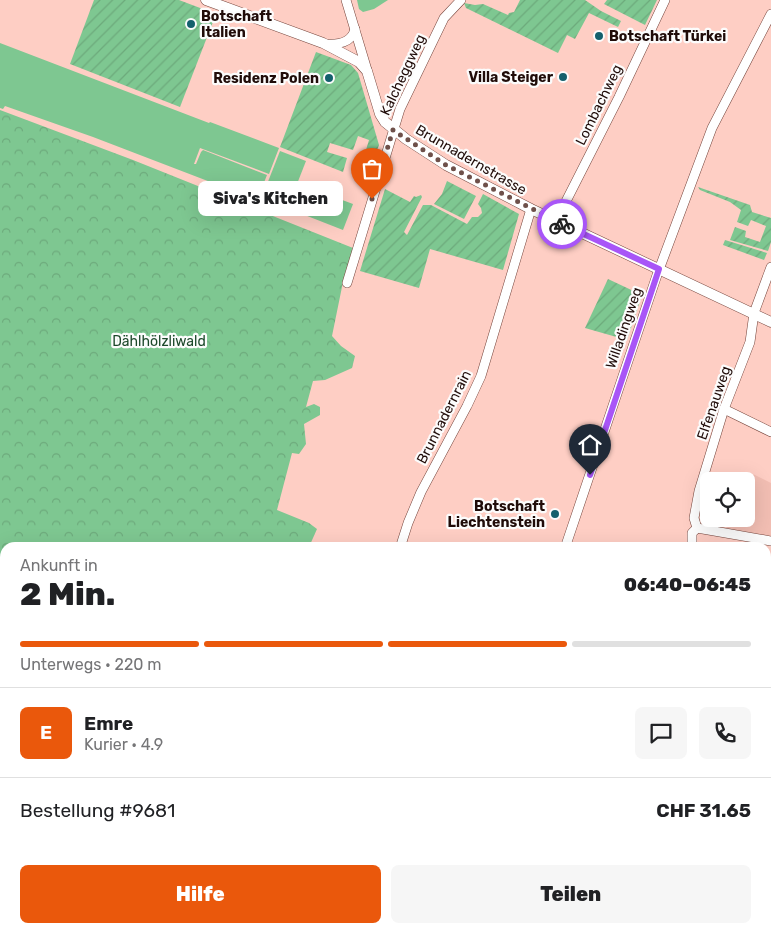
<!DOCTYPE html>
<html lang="de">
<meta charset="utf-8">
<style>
:root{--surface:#fff;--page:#f6f6f6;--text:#202124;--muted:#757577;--line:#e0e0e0;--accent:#ea580c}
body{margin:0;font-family:Rubik,sans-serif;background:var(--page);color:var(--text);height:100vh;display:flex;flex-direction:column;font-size:19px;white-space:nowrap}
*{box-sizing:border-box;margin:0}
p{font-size:16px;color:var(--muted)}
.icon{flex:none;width:28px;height:28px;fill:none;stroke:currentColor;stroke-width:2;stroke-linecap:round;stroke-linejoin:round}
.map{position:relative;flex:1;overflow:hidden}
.side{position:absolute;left:0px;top:542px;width:771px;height:391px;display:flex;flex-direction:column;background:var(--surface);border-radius:15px 15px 0 0;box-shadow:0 5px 20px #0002}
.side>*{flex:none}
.controls{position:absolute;left:700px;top:472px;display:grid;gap:10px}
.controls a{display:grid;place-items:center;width:55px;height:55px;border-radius:8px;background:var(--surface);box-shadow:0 5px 20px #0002;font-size:25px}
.pin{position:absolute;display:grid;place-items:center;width:42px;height:42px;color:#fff;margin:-51px -21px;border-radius:50% 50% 50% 0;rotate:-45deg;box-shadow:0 0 5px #0007}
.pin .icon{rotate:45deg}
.courier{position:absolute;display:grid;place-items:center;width:50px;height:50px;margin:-25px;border:4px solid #a855f7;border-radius:50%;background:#fff;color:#222;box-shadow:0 1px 6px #0007}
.bubble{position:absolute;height:35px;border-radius:8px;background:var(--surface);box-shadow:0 5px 20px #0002;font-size:16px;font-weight:800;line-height:35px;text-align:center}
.headline em{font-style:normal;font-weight:800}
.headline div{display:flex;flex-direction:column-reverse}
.headline{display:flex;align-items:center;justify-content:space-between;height:85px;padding:0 20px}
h1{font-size:32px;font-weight:800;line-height:38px}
.bar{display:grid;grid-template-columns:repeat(4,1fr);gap:8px 5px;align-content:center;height:60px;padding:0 20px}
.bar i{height:6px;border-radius:4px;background:var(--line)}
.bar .current{background:var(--accent)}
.bar p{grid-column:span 4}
.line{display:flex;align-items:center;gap:12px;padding:0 20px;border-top:1px solid var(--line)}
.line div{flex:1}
.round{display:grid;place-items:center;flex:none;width:52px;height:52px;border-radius:8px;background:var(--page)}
.action{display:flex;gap:10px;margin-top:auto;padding:10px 20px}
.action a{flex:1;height:58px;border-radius:8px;background:var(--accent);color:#fff;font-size:20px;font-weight:800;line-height:58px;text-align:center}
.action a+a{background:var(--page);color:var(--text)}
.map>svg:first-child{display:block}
</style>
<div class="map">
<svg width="771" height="933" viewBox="0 0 771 933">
<defs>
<pattern id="forest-crowns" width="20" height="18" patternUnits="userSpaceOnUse" patternTransform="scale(1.25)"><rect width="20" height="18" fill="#7ec791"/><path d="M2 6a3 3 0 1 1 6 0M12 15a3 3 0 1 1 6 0" fill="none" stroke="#6daa7c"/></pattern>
<pattern id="garden-furrows" width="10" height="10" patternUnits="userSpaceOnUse" patternTransform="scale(1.25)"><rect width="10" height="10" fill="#7ec791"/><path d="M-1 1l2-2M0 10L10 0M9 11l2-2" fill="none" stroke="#6daa7c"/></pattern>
<pattern id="water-ripples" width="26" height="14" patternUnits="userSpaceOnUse" patternTransform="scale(1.25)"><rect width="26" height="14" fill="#21b6cd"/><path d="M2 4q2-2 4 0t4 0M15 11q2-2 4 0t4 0" fill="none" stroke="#1e9baf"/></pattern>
</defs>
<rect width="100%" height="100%" fill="#fecec4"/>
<polygon fill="#f2beb3" points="753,474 771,483 771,536 726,528 731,519 746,519 746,488"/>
<g fill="#7ec791">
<polygon points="357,0 388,0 374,9 363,12 359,9"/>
<polygon points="0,43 209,123 210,122 279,148 269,174 200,148 194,164 196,164 201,152 203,150 267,175 257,200 93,137 5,106 3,109 0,108"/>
<polygon points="280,151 306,161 286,212 260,202"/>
<polygon points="302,185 353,204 343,230 292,210"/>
<polygon points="771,732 771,773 766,772 766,743"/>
<polygon points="38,929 419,929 423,933 33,933"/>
</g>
<g fill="url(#forest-crowns)">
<polygon points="0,110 133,160 353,248 343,282 332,336 341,346 355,356 352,368 325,380 313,381 306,407 314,404 320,407 320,415 304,424 306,444 299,454 292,453 277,510 309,523 317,529 309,547 5,548 5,834 0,838"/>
<polygon points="274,929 427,929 432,933 394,933 387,931 390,933 276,933"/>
<polygon points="522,929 580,929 576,933 526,933"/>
<polygon points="598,929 680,929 686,933 603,933"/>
</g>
<g fill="url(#garden-furrows)">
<polygon points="94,0 179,0 216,14 180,107 70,64"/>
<polygon points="520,0 585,0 601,11 621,21 618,27 589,13 575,39 567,35 558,53 466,8 464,3 475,5 483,4 508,15 509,13 514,12"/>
<polygon points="607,0 657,0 645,25 604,4"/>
<polygon points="316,52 351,65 358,73 379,145 376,153 366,150 369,140 358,136 353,150 330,143 327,152 347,158 343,172 280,147"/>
<polygon points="447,181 476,196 464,219 434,204 442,194"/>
<polygon points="698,187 750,205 752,212 771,218 771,242 768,251 730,240 735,227 746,231 745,237 760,242 766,226 751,220 748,226 737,222 741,210 730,202 700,190"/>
<polygon points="385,189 410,202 414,196 416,197 421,195 422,197 404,232 407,235 423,205 431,205 467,224 472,217 478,217 482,213 481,208 478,204 483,194 519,214 503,270 430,249 419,288 360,271"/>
<polygon points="725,240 767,253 764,260 723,245"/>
<polygon points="608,279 642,295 627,340 585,328"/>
</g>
<g fill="url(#water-ripples)">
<polygon points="5,849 5,929 19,929 14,933 0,933 0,853"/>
<polygon points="427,929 522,929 526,933 432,933"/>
</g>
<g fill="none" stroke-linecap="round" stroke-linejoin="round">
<g stroke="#76453c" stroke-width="10">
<g id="minor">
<polyline points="346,0 367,70"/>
<path d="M325,44C337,45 352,43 355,29"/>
<polyline points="556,221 619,97 665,0"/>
<polyline points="347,283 400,109 444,18 461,0"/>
<polyline points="724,409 771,432"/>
<polyline points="697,528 694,518 699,491 724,409 750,342 754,313 771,267"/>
<polyline points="697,528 771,541"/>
<polyline points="400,548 408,523 421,492 467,406 481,376 531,209"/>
<polyline points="565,548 657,275 712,128 771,14"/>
<polyline points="692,548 692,533 697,528"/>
</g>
</g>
<g stroke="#76453c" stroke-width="11">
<polyline id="tertiary" points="206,0 323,43 359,62 367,71 380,114 385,122 406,139 446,165 531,209 771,322"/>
</g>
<use href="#minor" stroke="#fff" stroke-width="9"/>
<use href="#tertiary" stroke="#fff" stroke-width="10"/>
</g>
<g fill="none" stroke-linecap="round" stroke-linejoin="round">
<polyline stroke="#6e504a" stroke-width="5" stroke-dasharray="0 9" points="372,199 393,130 446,165 562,224"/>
<polyline stroke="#a855f7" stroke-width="6" points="562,224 659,269 590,475"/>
</g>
<g fill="#14606d" stroke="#fcfcfc" stroke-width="2">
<circle cx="191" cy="24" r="5"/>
<circle cx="599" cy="36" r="5"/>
<circle cx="563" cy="77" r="5"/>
<circle cx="329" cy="78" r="5"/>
<circle cx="555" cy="514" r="5"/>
</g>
<g text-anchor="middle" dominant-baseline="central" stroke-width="4.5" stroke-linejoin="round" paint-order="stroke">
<g font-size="14" font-weight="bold" fill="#200c09" stroke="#fcfcfc" text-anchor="end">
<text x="201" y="16" text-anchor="start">Botschaft<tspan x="201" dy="16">Italien</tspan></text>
<text x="609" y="36" text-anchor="start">Botschaft Türkei</text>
<text x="553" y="77">Villa Steiger</text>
<text x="319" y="78">Residenz Polen</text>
<text x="545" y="506">Botschaft<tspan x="545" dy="16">Liechtenstein</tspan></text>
</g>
<g font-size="14" fill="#200c09" stroke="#fcfcfc">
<text transform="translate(403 75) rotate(-65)">Kalcheggweg</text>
<text transform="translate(599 105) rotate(-64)">Lombachweg</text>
<text transform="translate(471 160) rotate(30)">Brunnadernstrasse</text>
<text transform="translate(624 328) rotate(-71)">Willadingweg</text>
<text transform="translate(714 403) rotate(-71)">Elfenauweg</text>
<text transform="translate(444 417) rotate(-63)">Brunnadernrain</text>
</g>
<g font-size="14" fill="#1c482a" stroke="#fcfcfc">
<text x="159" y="341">Dählhölzliwald</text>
</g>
</g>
</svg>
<div class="controls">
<a><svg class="icon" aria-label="locate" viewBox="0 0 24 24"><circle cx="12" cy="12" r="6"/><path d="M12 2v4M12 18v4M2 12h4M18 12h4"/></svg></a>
</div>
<div class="pin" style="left:372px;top:199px;background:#ea580c"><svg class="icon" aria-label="bag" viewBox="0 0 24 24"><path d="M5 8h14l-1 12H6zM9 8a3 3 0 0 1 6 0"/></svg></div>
<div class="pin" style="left:590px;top:475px;background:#1f2937"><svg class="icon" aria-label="home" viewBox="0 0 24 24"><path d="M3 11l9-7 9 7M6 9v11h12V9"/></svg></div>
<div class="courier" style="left:562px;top:224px"><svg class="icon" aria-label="bike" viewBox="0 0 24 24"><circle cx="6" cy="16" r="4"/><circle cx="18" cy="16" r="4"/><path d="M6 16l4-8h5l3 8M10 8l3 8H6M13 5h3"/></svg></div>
<div class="bubble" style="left:198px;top:181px;width:145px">Siva's Kitchen</div>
<section class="side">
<div class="headline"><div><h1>2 Min.</h1><p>Ankunft in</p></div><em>06:40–06:45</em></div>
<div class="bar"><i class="current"></i><i class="current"></i><i class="current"></i><i></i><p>Unterwegs · 220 m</p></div>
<div class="line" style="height:90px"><b class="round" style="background:var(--accent);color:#fff">E</b><div><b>Emre</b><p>Kurier · 4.9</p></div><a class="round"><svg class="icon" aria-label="chat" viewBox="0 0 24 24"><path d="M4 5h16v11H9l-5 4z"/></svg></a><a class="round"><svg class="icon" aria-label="phone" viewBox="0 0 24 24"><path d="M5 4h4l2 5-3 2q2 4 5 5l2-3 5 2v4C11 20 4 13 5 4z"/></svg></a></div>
<div class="line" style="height:65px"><div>Bestellung #9681</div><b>CHF 31.65</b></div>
<div class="action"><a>Hilfe</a><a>Teilen</a></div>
</section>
</div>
